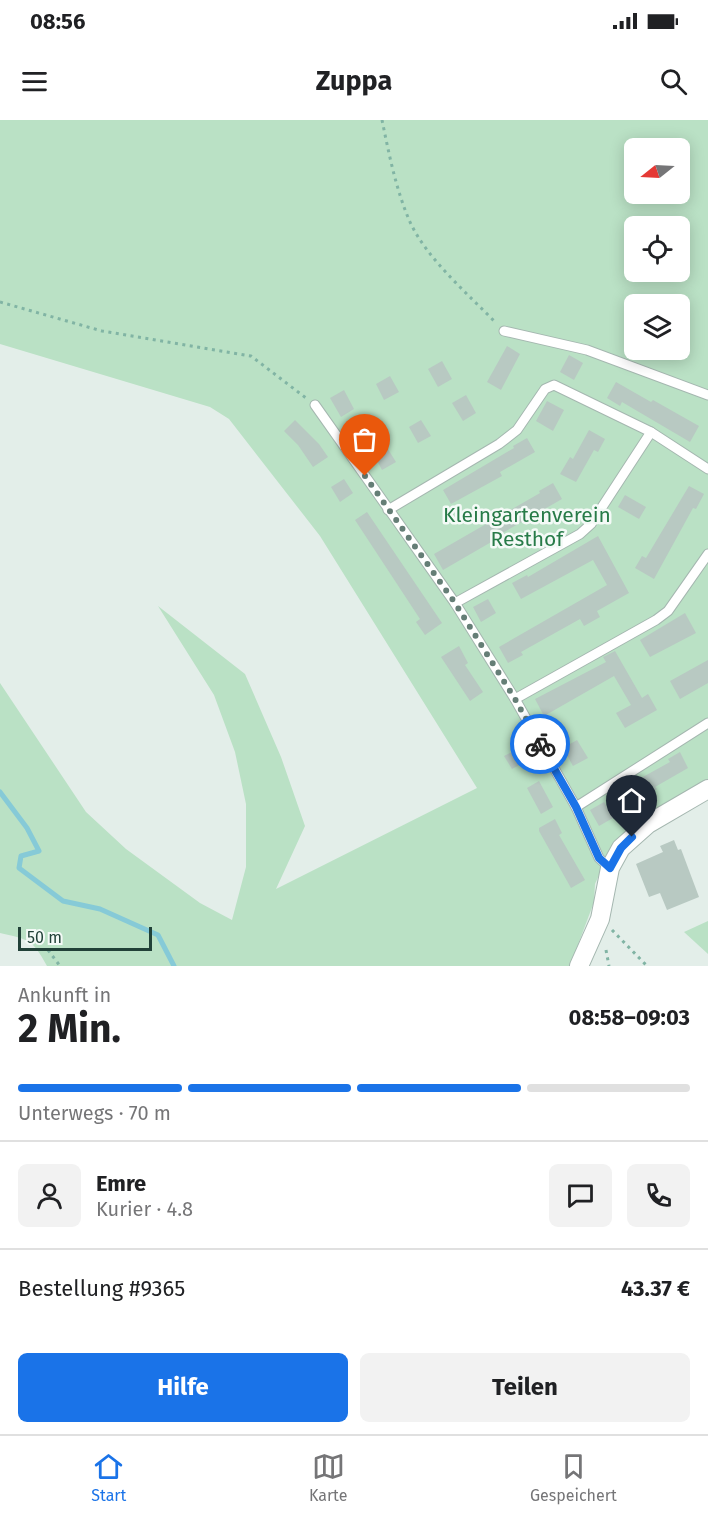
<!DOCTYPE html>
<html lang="de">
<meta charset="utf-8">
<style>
:root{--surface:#fff;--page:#f2f2f2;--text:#202124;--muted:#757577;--line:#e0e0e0;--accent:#1a73e8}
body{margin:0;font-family:"Fira Sans",sans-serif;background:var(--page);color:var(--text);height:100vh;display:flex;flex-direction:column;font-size:22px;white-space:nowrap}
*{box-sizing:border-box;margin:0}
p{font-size:20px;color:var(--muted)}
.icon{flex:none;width:33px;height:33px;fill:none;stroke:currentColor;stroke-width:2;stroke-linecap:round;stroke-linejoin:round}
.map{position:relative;height:846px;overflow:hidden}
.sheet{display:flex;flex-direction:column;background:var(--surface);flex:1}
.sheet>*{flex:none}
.needle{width:39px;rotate:252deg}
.buttons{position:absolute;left:624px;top:18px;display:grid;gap:12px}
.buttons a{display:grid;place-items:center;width:66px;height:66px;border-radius:9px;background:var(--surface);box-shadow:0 3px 15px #0003;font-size:30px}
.scale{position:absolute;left:18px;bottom:15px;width:134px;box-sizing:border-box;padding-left:6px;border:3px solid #214138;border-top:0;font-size:16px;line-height:21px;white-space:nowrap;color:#214138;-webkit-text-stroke:4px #f4faf7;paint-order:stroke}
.pin{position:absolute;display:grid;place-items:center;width:51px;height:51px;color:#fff;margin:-62px -26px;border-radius:50% 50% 50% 0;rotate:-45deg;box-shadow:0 0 6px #0007}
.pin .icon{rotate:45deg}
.courier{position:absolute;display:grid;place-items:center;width:60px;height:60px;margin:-30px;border:4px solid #1a73e8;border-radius:50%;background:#fff;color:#222;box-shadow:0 2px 8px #0007}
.headline em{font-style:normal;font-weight:700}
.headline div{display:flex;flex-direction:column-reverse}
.headline{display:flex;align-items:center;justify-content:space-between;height:102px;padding:0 18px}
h1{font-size:39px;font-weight:700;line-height:45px}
.bar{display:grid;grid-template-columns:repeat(4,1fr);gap:9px 6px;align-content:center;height:72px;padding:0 18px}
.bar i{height:8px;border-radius:4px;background:var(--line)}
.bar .current{background:var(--accent)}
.bar p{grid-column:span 4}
.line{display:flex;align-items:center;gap:15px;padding:0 18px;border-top:2px solid var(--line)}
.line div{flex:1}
.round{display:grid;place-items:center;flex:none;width:63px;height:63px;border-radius:9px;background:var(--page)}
.primary-button{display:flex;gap:12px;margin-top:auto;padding:12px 18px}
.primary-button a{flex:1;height:69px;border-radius:9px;background:var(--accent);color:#fff;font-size:24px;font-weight:700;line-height:69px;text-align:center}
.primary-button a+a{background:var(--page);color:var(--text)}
.status{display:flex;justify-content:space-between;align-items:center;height:42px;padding:0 30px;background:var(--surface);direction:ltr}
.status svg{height:16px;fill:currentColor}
header{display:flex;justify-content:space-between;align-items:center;height:78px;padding:0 18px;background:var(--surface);font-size:27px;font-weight:700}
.dock{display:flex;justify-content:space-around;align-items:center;height:84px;border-top:2px solid var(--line);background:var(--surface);font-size:16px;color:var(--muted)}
.dock a{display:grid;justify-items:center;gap:3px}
.dock .current{color:var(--accent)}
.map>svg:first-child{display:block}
</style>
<div class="status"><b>08:56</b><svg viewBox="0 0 49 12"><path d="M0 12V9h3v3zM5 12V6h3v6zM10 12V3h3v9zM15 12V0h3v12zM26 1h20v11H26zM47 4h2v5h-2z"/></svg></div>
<header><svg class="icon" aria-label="menu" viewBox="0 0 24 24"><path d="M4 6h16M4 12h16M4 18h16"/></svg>Zuppa<svg class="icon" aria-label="search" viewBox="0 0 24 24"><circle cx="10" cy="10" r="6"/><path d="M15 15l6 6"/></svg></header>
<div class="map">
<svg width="708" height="846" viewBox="0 0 708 846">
<rect width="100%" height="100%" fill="#e3eee9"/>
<g fill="#bae1c5" fill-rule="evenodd">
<path d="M0,0H708V662L610,730L595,764L594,782L570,846H47C32,819 30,820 0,813V563L86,692L126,729L200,783L232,800L246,747V684L235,632L214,575L158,486L245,554L281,637L305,706L276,769L477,668L320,416L229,299L210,287L0,224ZM634,28H680V74H634ZM634,106H680V152H634ZM634,184H680V230H634Z"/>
<polygon points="708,801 708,834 684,812"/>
</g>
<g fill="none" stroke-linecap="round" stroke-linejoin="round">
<polyline stroke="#86cad7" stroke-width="5" points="0,672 27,708 39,731 21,736 19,748 63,781 100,789 158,815 174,846"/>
</g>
<g fill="#b8c9c2">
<polygon points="507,226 520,234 501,270 487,262"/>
<polygon points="569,235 583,243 574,260 560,252"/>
<polygon points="442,241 452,259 438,267 428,249"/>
<polygon points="390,256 399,272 384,280 376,264"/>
<polygon points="616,262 651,282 653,280 699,306 690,322 622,282 620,286 607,278"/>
<polygon points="344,270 354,289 341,297 330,278"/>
<polygon points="466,275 476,293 463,301 452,283"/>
<polygon points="547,281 564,290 553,311 536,301"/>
<polygon points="295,300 319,324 328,337 313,347 298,325 284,311"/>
<polygon points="421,300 431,316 418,323 409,307"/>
<polygon points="589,310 605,319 598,332 594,330 576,362 560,354 570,337 573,339"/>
<polygon points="527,318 535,332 500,352 502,356 451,384 443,370 514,328 513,326"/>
<polygon points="386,326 396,342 382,350 373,333"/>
<polygon points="344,359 353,373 340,382 331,367"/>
<polygon points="553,363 562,379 492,419 493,421 443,450 434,434 540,373 539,371"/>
<polygon points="689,366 704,374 696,389 693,388 654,459 635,448 642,436 646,438"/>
<polygon points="625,375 646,387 639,399 618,387"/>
<polygon points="367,392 442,503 425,515 416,502 420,499 355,400"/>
<polygon points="598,416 629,473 597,491 600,497 584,506 580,499 521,532 523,535 508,543 499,527 607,465 593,440 521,479 512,463 527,455 528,457"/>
<polygon points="488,479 496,493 481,502 473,487"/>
<polygon points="685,493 696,513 650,537 640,520"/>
<polygon points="459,526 468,543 465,545 483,572 470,581 441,537"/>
<polygon points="615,531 642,578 648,574 657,590 625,608 616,593 631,585 614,556 544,596 535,579 606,542 603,537"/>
<polygon points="708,540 708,563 680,579 670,561"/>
<polygon points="577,620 588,638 573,646 563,628"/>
<polygon points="518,629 525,642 512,649 504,636"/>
<polygon points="680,632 688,648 655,667 657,669 641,678 632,663 670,642 668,639"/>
<polygon points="539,661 553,687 541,694 527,668"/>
<polygon points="604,682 613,698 599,706 590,690"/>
<polygon points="555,699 562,713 559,715 585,760 571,768 539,711 539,708"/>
<polygon points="674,720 678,730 681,729 699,777 667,790 660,773 649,777 636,744 663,732 660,726"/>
</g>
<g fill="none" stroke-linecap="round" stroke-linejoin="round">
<g stroke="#a5b7b0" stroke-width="11">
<g id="service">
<polyline points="504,211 587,230 708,275"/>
<polyline points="315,285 455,483 515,579 576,687 599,738 610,748"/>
<polyline points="388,390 499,324 517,310 545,269 554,265 651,312 708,349"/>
<polyline points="455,483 580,414 591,404 651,312"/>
<polyline points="515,579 656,500 668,491 708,434"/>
<polyline points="576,687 708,603"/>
</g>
</g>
<g stroke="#a5b7b0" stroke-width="20">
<polyline id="minor" points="579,846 600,799 610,748 621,728 648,704 708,669"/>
</g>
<g stroke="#81b4a4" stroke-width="3" stroke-dasharray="3 4.5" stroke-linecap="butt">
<path d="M382,0C389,34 396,70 410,102C427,139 468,174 496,203"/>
<polyline points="0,182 102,211 251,236 306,278"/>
<polyline points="612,810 647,846"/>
<polyline points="48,830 60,846"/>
<polyline points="606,830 609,846"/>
</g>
<use href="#service" stroke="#fff" stroke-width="9"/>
<use href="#minor" stroke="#fff" stroke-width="18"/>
</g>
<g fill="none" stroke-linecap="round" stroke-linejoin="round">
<polyline stroke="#657e76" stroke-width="6" stroke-dasharray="0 10.8" points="365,356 455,483 515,579 540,624"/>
<polyline stroke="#1a73e8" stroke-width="8" points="540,624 576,687 599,738 610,748 621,728 632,717"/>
</g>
<g text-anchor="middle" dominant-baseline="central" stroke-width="5" stroke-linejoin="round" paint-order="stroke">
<g font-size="21" fill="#277b48" stroke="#f4faf7">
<text x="527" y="395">Kleingartenverein<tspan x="527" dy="24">Resthof</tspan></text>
</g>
</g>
</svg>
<div class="buttons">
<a><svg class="needle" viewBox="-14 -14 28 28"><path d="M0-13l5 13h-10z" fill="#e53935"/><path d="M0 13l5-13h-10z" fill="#757577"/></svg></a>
<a><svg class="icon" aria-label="locate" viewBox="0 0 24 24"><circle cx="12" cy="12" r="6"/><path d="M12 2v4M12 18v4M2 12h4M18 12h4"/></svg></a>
<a><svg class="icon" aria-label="layers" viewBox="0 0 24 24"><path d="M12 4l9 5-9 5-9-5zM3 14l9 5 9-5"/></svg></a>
</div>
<div class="scale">50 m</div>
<div class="pin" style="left:365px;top:356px;background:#ea580c"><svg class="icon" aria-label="bag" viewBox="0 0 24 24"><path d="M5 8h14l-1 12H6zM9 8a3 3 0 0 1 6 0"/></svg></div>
<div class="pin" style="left:632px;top:717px;background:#1f2937"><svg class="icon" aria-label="home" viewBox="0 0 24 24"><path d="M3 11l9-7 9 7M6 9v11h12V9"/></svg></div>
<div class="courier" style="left:540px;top:624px"><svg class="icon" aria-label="bike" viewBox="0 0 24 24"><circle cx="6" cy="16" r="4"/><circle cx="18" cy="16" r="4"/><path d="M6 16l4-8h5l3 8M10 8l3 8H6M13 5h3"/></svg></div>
</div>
<section class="sheet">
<div class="headline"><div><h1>2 Min.</h1><p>Ankunft in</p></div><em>08:58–09:03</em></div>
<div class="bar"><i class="current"></i><i class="current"></i><i class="current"></i><i></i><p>Unterwegs · 70 m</p></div>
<div class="line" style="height:108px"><a class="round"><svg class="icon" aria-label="person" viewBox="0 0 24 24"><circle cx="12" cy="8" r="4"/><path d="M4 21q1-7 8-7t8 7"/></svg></a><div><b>Emre</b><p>Kurier · 4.8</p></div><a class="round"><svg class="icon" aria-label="chat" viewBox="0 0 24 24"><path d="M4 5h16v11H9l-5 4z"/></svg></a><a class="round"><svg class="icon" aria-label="phone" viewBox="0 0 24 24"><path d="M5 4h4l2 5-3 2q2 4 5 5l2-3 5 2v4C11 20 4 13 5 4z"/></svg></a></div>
<div class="line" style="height:78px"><div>Bestellung #9365</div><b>43.37 €</b></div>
<div class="primary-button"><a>Hilfe</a><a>Teilen</a></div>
</section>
<nav class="dock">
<a class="current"><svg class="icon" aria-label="home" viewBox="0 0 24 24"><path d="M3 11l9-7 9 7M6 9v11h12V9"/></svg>Start</a>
<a><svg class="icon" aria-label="map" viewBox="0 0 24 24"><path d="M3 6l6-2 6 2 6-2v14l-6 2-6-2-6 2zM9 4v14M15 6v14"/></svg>Karte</a>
<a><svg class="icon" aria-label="saved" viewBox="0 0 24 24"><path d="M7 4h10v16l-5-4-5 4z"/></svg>Gespeichert</a>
</nav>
